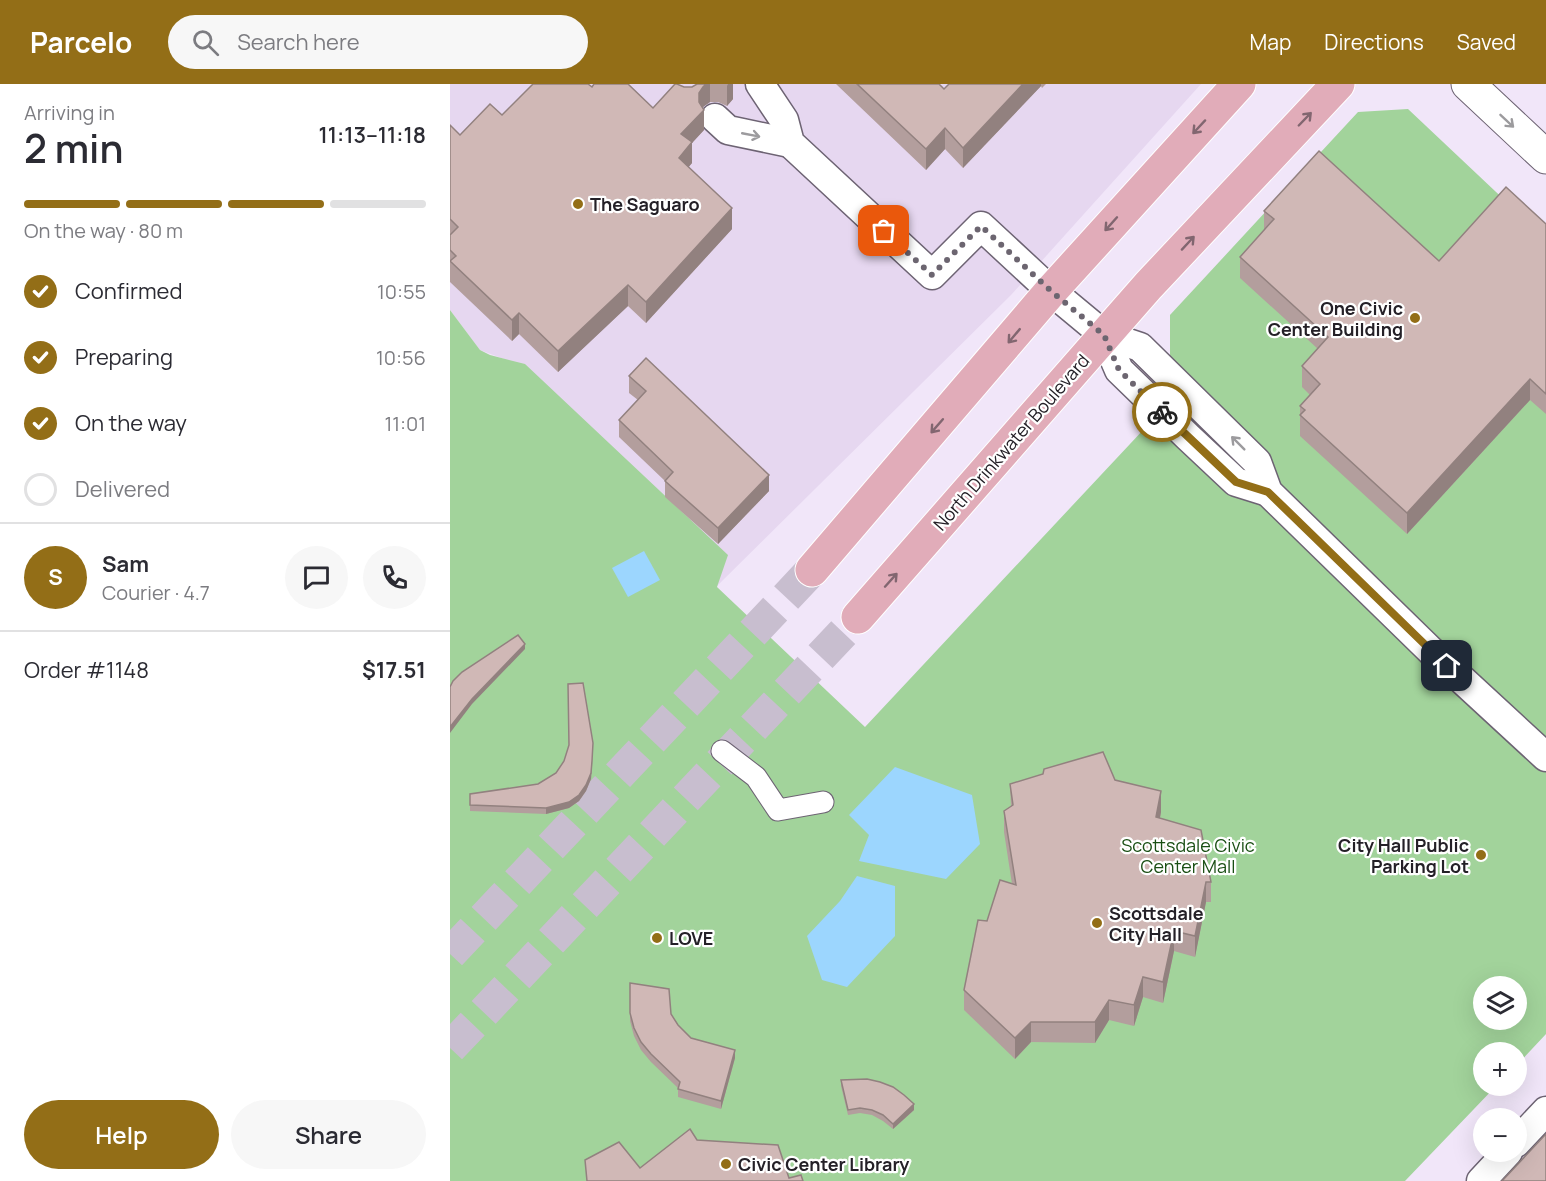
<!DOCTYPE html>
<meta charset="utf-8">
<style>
:root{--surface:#fff;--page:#f7f7f7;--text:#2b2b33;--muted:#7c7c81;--line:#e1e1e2;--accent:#936e17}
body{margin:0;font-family:Manrope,sans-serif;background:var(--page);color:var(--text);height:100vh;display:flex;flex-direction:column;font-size:22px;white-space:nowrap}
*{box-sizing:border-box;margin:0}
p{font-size:20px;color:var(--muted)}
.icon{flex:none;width:33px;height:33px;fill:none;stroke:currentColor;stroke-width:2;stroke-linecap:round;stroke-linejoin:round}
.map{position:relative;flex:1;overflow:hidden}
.panel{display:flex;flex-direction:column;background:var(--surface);width:450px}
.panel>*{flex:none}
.buttons{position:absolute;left:1023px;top:892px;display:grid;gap:12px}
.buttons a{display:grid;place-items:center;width:54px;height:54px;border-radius:50%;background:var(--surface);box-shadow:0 6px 24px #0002;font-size:30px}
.pin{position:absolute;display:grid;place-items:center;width:51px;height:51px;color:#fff;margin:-26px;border-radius:12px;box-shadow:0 3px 9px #0006}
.courier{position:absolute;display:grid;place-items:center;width:60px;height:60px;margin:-30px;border:4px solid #936e17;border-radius:50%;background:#fff;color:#222;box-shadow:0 2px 8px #0007}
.summary em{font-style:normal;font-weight:600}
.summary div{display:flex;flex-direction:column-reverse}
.summary{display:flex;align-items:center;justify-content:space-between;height:102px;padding:0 24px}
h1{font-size:39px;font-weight:600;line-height:45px}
.bar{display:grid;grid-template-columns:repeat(4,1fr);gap:9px 6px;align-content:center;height:72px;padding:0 24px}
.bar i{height:8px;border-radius:4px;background:var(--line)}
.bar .on{background:var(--accent)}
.bar p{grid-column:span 4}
.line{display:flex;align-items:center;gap:15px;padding:0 24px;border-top:2px solid var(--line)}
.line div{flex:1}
.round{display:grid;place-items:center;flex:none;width:63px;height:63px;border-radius:32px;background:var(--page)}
ol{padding:0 24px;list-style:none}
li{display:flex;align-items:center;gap:18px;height:66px}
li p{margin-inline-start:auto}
li .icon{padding:6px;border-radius:50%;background:var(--accent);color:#fff;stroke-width:4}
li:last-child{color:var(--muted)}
li i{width:33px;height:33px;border:3px solid var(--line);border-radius:50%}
.cta{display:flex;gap:12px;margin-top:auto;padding:12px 24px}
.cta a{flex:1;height:69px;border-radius:36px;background:var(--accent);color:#fff;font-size:24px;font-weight:600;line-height:69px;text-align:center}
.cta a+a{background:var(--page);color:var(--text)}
header{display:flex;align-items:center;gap:36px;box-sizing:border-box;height:84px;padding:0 30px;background:var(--accent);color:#fff}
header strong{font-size:28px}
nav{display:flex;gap:33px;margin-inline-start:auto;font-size:21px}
.search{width:420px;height:54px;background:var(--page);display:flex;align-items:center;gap:15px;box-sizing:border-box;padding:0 21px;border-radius:33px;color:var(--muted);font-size:22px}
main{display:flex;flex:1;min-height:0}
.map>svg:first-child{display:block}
</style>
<header>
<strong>Parcelo</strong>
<div class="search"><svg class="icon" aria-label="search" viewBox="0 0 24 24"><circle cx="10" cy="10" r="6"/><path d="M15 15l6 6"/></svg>Search here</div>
<nav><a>Map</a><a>Directions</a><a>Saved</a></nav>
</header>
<main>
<section class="panel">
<div class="summary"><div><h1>2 min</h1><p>Arriving in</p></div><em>11:13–11:18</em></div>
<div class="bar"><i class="on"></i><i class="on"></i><i class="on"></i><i></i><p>On the way · 80 m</p></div>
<ol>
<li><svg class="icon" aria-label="check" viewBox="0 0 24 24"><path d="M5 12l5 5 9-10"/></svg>Confirmed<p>10:55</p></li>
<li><svg class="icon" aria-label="check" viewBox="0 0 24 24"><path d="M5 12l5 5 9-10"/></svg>Preparing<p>10:56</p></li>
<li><svg class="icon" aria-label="check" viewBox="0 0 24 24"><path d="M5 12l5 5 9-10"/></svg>On the way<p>11:01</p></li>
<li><i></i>Delivered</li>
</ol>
<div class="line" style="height:108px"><b class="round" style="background:var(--accent);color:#fff">S</b><div><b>Sam</b><p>Courier · 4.7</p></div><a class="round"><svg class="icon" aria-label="chat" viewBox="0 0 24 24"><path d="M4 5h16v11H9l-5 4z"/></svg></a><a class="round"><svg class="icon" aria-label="phone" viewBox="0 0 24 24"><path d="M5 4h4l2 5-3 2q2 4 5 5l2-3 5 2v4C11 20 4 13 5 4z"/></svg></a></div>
<div class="line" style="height:78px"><div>Order #1148</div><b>$17.51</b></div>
<div class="cta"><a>Help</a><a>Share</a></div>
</section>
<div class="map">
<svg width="1096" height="1097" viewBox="0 0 1096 1097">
<rect width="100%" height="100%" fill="#f1e6f9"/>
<polygon fill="#e6d7f0" points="0,0 751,0 561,211 266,503 54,275 30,266 0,226"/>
<path fill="#a2d39b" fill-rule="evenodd" d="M958,25L1096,155V950L1067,981L1066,969H1034V1002H1046L955,1097H0V226L30,266L40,271L75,280L278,471L267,503L415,643L739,297L720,277V231L908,28ZM1034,903H1066V936H1034Z"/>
<g fill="#9cd6fe">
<polygon points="194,467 210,496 178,513 162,484"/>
<polygon points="445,683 522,711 530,760 496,795 409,777 419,751 399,731"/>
<polygon points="407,792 445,802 445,852 397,903 372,896 357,852 390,817"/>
</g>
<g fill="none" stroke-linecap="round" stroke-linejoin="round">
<g stroke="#c8becf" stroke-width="33" stroke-dasharray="33 16" stroke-linecap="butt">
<polyline points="0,870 362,486"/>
<polyline points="0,964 408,533"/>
</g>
<g stroke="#6d6373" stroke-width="23">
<polyline id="pedestrian" points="272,667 306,693 328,726 373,718"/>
</g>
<g stroke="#6d6373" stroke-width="31">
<g id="minor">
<polyline points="310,0 334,36 340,59 482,191 531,142 601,207 654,251 690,263 807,378 818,408 981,567 1096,673"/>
<polyline points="265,34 278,46 340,59"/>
<polyline points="654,251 669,286 738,353 786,398 818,408"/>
<polyline points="1066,1059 1096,1027"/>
<polyline points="1031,1097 1058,1068"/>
</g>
</g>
<g stroke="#6d6373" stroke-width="35">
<polyline id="secondary" points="1018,0 1096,73"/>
</g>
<g stroke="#fff" stroke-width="35">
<g id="primary">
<polyline points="362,486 601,207 789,0"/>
<polyline points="408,533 698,202 888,0"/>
</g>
</g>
<use href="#pedestrian" stroke="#fff" stroke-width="21"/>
<use href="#minor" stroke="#fff" stroke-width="28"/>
<use href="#secondary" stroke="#fff" stroke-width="33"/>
<use href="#primary" stroke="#e1acb9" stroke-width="33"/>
</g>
<g fill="#b39e9d">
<polygon points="247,0 283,0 283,15 277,22 268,18 260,18 253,23 254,46 242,59 242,79 238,83 282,145 196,239 178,222 108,288 69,250 62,257 0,198 0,41 10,51 52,31 142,3 203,24 234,3 242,3"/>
<polygon points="386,0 489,0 494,5 499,0 596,0 592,4 591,2 513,84 495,65 476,86"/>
<polygon points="814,127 989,177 1096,140 1096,330 1080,316 957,450 850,352 850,322 860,311 852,303 852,282 868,265 790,194 790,173 814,146"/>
<polygon points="179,292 319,407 268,460 215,413 215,397 169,353 169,336 188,316 179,309"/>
<polygon points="143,659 142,682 141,695 136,707 129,717 119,724 96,730 20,727 20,710 88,700 106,689"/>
<polygon points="665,696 711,728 710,734 761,798 761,818 756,818 745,873 724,867 713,919 693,913 684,942 659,936 645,959 581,958 565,975 514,926 514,906 537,837 562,800 554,748 554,727 561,723 560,700"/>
<polygon points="180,899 221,930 228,941 241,954 285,974 271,1025 228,1013 228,1004 201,978 191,966 184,952 180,937"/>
<polygon points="391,996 464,1026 443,1045 433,1037 422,1031 410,1029 398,1031 391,1002"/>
</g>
<g fill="#92817f">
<polygon points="256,0 260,0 260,18 253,23 249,30 249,9 253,3"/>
<polygon points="278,0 283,0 283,15 277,22 277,2"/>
<polygon points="573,0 591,0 591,2 513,84 513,64"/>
<polygon points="254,26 254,46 242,59 242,79 229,95 229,74 231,50"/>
<polygon points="495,44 495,65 476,86 476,65"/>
<polygon points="282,124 282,145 196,239 196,218"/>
<polygon points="178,201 178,222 108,288 108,267"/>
<polygon points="69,229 69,250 62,257 62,236"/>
<polygon points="1080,295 1080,316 957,450 957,429"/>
<polygon points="319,391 319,407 268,460 268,444"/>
<polygon points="75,560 75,565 22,620 0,649 0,643 22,615"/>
<polygon points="142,677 141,695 136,707 129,717 119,724 96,730 96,724"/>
<polygon points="711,707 711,728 706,754 706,733"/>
<polygon points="756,798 756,818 745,873 745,852"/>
<polygon points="724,847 724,867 713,919 713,898"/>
<polygon points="693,893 693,913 684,942 684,921"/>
<polygon points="659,916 659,936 645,959 645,938"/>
<polygon points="581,938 581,958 565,975 565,954"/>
<polygon points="285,966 285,974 271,1025 271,1017"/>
<polygon points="464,1020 464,1026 443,1045 443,1040"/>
</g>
<g fill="#d0b8b6" stroke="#92817f" stroke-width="1.5">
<polygon points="83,0 138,0 142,3 144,0 178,0 203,24 225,0 227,0 234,3 242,3 247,0 256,0 253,3 249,9 249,18 254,26 231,50 242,58 229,74 282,124 196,218 178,201 108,267 69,229 62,236 0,177 6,172 0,166 0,151 8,143 0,135 0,41 10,51 40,20 52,31"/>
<polygon points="407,0 489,0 494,5 499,0 573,0 513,64 495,44 476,65"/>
<polygon points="869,67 989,177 1056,103 1096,140 1096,310 1080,295 957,429 850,331 855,326 850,322 870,300 852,282 878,253 790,173 824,135 814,127"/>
<polygon points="196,274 319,391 268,444 215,397 223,388 169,336 196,307 179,292"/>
<polygon points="68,551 75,560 22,615 0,643 0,603 3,597 12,588"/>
<polygon points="133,599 143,659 142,677 141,689 136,701 129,711 119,718 96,724 20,721 20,710 88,700 106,689 114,677 119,661 118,600"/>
<polygon points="653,668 665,696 711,707 706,733 751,746 761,798 756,798 745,852 724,847 713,898 693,893 684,921 659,916 645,938 581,938 565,954 514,906 528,836 537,837 550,796 566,801 554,727 563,721 560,700 593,690 594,685"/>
<polygon points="180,899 219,905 221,930 228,941 241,954 285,966 271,1017 228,1005 230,998 201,970 191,958 184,944 180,929"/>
<polygon points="417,995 430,998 443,1003 454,1011 464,1020 443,1040 433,1031 422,1026 410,1024 398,1026 391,996"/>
<polygon points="240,1045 247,1056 328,1061 339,1094 351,1091 353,1097 137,1097 135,1076 169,1058 190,1084"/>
<polygon points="1096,1050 1096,1097 1052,1097"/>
</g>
<defs><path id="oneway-shaft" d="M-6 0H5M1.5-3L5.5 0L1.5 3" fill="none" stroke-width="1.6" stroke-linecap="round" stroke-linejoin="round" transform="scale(1.5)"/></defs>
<g stroke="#826670">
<use href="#oneway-shaft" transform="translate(855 35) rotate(-46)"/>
<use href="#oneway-shaft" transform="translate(749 43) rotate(133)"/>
<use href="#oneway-shaft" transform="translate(661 140) rotate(132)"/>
<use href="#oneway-shaft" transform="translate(738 159) rotate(-47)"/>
<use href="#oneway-shaft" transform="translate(564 252) rotate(130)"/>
<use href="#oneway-shaft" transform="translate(487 342) rotate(131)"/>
<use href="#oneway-shaft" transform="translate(441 496) rotate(-48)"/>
</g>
<g stroke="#9c9b9e">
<use href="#oneway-shaft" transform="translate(1057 37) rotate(43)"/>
<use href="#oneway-shaft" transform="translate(301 51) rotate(11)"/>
<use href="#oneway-shaft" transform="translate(788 359) rotate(-135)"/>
</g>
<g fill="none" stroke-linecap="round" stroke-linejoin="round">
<polyline stroke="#6c6570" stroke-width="6" stroke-dasharray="0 10.8" points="434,147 482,191 531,142 601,207 654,251 669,286 712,328"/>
<polyline stroke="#936e17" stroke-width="8" points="712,328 786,398 818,408 997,582"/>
</g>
<g fill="#936e17" stroke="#fff" stroke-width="2">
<circle cx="128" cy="120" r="6"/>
<circle cx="965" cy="234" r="6"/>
<circle cx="1031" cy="771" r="6"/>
<circle cx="647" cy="839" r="6"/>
<circle cx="207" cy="854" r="6"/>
<circle cx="276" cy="1080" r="6"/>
</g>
<g text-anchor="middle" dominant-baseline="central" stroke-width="4.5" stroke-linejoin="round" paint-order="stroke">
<g font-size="18" font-weight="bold" fill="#242027" stroke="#fff" text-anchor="start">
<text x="140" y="120">The Saguaro</text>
<text x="953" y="224" text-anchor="end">One Civic<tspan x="953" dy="21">Center Building</tspan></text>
<text x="1019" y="761" text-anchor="end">City Hall Public<tspan x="1019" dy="21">Parking Lot</tspan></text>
<text x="659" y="829">Scottsdale<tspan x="659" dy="21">City Hall</tspan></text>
<text x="219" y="854">LOVE</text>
<text x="288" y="1080">Civic Center Library</text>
</g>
<g font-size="18" fill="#242027" stroke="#fff">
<text transform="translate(561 358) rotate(-49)">North Drinkwater Boulevard</text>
</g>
<g font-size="18" fill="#1a4f14" stroke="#fff">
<text x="738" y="761">Scottsdale Civic<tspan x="738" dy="21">Center Mall</tspan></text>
</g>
</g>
</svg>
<div class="buttons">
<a><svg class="icon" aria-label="layers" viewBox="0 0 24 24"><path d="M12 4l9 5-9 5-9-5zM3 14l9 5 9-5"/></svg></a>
<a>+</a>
<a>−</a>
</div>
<div class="pin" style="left:434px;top:147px;background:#ea580c"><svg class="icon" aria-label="bag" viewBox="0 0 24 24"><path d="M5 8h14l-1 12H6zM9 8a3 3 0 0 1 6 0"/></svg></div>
<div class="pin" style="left:997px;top:582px;background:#1f2937"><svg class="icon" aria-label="home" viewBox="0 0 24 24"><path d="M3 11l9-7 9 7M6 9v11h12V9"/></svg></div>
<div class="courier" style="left:712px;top:328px"><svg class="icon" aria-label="bike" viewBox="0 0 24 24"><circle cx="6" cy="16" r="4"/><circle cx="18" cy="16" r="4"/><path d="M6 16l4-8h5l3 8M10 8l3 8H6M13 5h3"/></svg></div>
</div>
</main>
